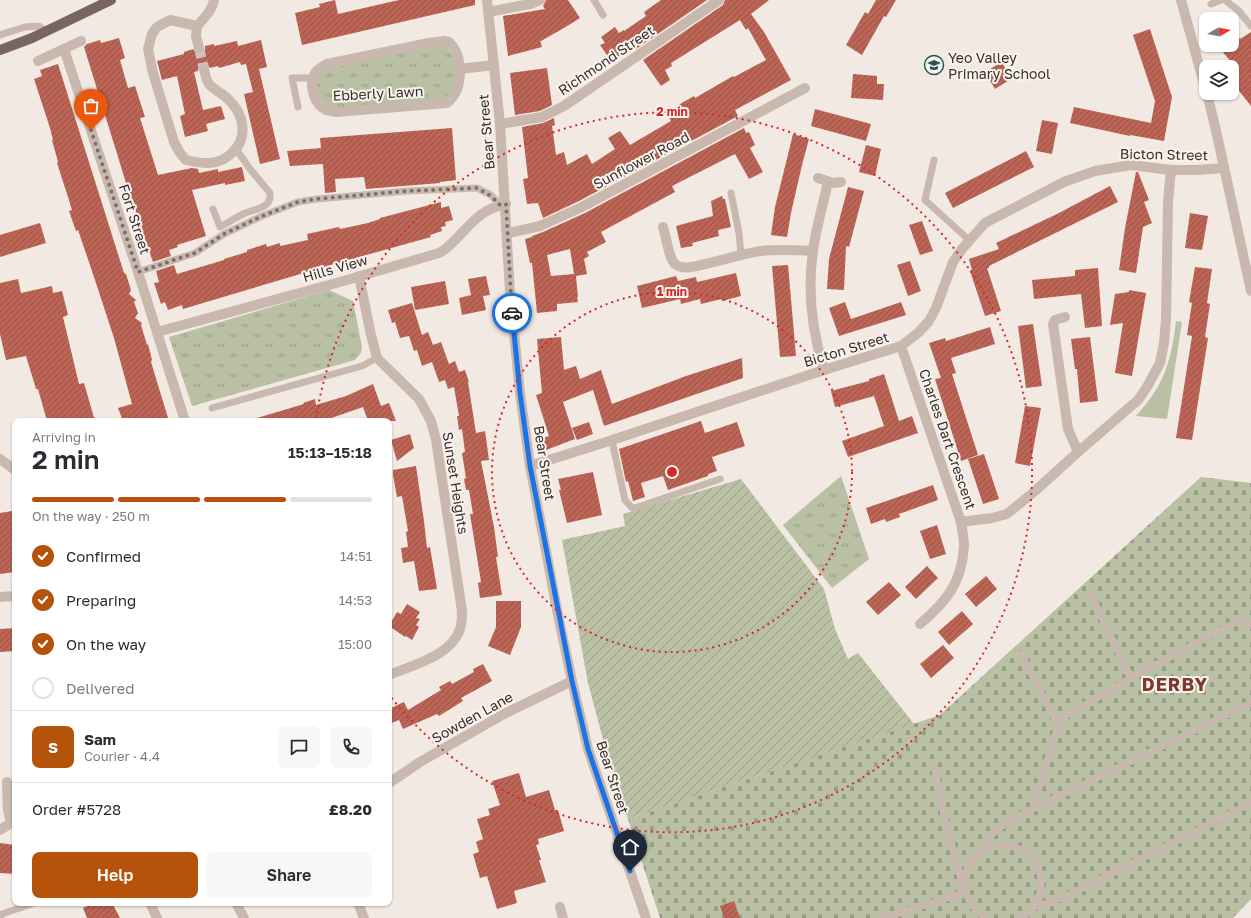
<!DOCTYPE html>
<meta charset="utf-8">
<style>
:root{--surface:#fff;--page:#f7f7f7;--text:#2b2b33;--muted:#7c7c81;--line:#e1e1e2;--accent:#b45309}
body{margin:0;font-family:"Golos Text",sans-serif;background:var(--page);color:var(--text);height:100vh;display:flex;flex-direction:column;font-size:15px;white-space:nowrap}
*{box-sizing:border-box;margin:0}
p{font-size:13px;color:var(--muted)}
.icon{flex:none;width:22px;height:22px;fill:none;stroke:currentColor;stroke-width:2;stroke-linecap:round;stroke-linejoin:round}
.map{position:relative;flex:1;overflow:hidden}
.panel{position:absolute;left:12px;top:418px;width:380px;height:488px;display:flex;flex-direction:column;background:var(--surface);border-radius:8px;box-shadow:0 1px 3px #0004}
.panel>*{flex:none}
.needle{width:26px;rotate:81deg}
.tools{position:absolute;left:1199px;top:12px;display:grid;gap:8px}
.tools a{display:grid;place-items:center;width:40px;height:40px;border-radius:8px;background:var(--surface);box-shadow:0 1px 3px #0004;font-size:20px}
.pin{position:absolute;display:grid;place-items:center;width:34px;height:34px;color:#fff;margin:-41px -17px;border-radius:50% 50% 50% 0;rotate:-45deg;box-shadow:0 0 4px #0007}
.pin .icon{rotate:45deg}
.courier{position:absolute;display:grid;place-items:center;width:40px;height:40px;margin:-20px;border:3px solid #1a73e8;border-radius:50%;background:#fff;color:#222;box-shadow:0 1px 5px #0007}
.overview em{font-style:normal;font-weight:600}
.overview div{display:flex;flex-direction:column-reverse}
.overview{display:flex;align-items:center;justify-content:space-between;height:68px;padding:0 20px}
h1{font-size:26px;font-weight:600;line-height:30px}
.bar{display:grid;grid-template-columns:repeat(4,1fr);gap:6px 4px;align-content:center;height:48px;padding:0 20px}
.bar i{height:5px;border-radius:3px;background:var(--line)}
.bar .on{background:var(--accent)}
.bar p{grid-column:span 4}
.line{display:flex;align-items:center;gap:10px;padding:0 20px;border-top:1px solid var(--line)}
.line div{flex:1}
.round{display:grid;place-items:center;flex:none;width:42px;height:42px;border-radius:8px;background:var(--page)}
ol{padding:0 20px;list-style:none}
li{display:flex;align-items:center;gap:12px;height:44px}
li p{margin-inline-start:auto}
li .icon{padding:4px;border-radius:50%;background:var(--accent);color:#fff;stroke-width:4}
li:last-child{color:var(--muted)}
li i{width:22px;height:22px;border:2px solid var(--line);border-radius:50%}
.button{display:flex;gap:8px;margin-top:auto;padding:8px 20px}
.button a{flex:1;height:46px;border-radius:8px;background:var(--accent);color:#fff;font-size:16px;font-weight:600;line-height:46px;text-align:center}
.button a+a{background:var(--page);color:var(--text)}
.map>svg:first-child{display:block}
</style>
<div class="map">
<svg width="1251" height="918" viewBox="0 0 1251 918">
<defs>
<pattern id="cemetery-stones" width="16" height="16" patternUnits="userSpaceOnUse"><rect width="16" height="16" fill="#b9c0a3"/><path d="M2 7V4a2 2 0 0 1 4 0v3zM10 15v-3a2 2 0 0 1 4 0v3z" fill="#979c85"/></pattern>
<pattern id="park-tufts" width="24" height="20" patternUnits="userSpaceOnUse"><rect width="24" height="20" fill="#b9c0a3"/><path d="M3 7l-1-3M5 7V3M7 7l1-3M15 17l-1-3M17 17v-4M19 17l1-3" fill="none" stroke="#979c85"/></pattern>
<pattern id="garden-furrows" width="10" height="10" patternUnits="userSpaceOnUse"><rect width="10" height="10" fill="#b9c0a3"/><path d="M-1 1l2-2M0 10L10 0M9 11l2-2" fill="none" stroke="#979c85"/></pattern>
<pattern id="building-hatch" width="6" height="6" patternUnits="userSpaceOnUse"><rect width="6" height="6" fill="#bc6556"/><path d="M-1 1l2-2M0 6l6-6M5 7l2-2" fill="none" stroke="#9a5447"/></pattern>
</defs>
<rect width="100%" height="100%" fill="#f2e9e2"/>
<path fill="#b9c0a3" d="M1176,321L1182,322L1167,419L1136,416C1164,385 1171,363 1176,321Z"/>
<polygon fill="url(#cemetery-stones)" points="1201,477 1251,483 1251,899 1233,918 660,918 628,819 940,715"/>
<g fill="url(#park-tufts)">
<polygon points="444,41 460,69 453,98 336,112 319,103 315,74 318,70"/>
<polygon points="329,290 353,301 362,347 361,353 355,360 192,406 169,337"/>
<polygon points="841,476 869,559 832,588 783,525"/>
</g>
<polygon fill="url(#garden-furrows)" points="741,479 824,589 835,629 848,659 858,653 914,724 628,819 610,765 588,683 562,540 625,526 623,514"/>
<g fill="url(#building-hatch)" fill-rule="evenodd">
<polygon points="335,0 338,14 399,0 475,0 475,5 302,45 295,13 320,7 319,4"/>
<polygon points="546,0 568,0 580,18 564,28 541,41 540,40 542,47 508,56 503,16 545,9 543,6"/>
<polygon points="661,0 707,0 636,49 634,46 611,61 600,45 605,43 601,37 615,27 619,33 624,30 624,31 646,16 644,12"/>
<polygon points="725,0 769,0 751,14 764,32 791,80 735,110 738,116 579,201 543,218 538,203 527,204 523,179 528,178 522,127 543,123 554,118 555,125 552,126 556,155 564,152 567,165 587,154 592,164 615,149 608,138 620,131 630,145 671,121 666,112 694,96 695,98 733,76 734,77 766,60 748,28 746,30 740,20 671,63 672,66 665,70 670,80 661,86 643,60 723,5"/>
<polygon points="876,0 896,0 886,17 884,16 862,55 846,45 865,12 868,14"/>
<polygon points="1232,28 1240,39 1251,32 1251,106 1232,82 1232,63 1217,45 1232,45"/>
<polygon points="1150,29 1172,97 1164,141 1130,135 1130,136 1070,123 1074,107 1151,123 1155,101 1133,35"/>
<polygon points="119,38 125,58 120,60 128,88 135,86 145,117 140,118 158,175 192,168 198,169 199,173 218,169 218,172 242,167 245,181 225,185 225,183 192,190 206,236 177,245 178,247 169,250 171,256 153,262 127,186 84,47 87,44 100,40 101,43"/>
<polygon points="261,40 267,67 259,69 280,159 260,164 244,94 253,92 246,64 241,65 240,62 219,68 218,66 210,68 206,63 199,64 198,71 194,72 203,110 221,106 225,119 206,124 208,131 185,137 180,116 185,114 177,76 162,80 157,61 184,54 184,52 193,49 197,54 201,54 205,50 205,46 214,44 214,46 237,41 238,46"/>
<polygon points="1002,62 1011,79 995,89 985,72"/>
<polygon points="58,64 124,273 126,274 131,290 129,294 136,300 134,302 138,313 135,318 142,323 141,325 147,345 148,344 152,360 151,362 169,421 123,421 118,408 132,404 114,338 93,274 78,230 76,231 69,211 72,210 68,197 57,163 58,162 52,140 53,140 50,128 34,79 42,76 40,70"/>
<polygon points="547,68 552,105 540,111 515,115 510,73"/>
<polygon points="853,74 877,76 877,84 884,84 883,100 851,98"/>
<polygon points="815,109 871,124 866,141 811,126"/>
<polygon points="1042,120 1058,123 1052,154 1036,151"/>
<polygon points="452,128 456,180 440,182 440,183 366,189 364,177 335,179 336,192 325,193 323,164 290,166 287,151 321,148 320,138"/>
<path d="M744,128L746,133L749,132L755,145L750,148L763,172L749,179L735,154L672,186L675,192L601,232L606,242L587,252L589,256L584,259L587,274L576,276L578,297H577L578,302L557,304V311L537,313L532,263H530L525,239L532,237V236L543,232L585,213ZM570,249L574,274L551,276L547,255Z"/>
<polygon points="793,134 809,139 802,165 791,213 787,237 771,235 775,207"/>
<polygon points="866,145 881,149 875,176 859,172"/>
<polygon points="1026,151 1034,167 953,208 945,193"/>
<polygon points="1136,172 1138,172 1149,200 1144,202 1152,223 1143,227 1136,273 1119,270 1125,228"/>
<polygon points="1110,186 1118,202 989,266 989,268 987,268 1001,311 985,316 970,271 972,270 969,259 999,249 996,243 1057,214"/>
<polygon points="848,187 864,191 849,247 846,246 844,290 827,289 829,259"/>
<polygon points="722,196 723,199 725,199 731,227 718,230 719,236 692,243 693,246 681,248 676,226 713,216 711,201"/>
<polygon points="441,202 441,208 449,206 453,220 445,222 446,226 441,227 442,231 430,235 431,237 334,264 183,309 182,305 168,310 165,302 161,304 154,283 159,282 156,271 174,265 177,274 224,260 224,259 247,252 247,250 266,244 267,247 280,243 280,246 308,240 307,234 339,227 340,229 368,223 380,219 380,218"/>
<polygon points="1190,213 1208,216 1202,250 1185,248"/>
<polygon points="922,221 933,251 920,255 909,225"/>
<polygon points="40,223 46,243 0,257 0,235"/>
<polygon points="910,261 921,291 908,296 897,265"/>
<polygon points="788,265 796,356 780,357 772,266"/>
<polygon points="1195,267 1212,269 1207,303 1210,304 1205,337 1208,338 1192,440 1176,438 1192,336 1187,335 1192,303 1189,302"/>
<polygon points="1098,268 1102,326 1085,328 1081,294 1034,299 1032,280 1075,276 1075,270"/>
<polygon points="736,273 741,296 722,301 721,299 701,304 700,299 681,304 680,299 642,308 637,286 676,276 678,281 696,277 697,282"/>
<polygon points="486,276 490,295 483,296 486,310 462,315 459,298 471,295 468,279"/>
<polygon points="18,279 21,293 52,286 53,293 62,291 68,315 63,317 79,384 84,383 95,421 47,421 38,389 36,389 26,356 6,360 0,334 0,283"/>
<polygon points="445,281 449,304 415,310 411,287"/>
<polygon points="1129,290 1146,293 1132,376 1115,373 1123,323 1110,325 1115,294 1129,292"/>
<polygon points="845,302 851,319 901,302 906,315 839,336 829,308"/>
<polygon points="412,303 422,335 428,332 433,345 441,342 449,364 455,361 459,372 465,370 469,382 468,382 476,433 485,431 489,460 481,461 494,527 498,557 496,557 502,595 480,598 478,583 481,582 470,514 473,514 469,490 466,490 464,479 466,478 462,453 465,452 462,429 459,430 457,416 459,416 454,387 448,389 445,380 439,382 432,362 422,366 417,350 414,351 409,336 400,338 395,322 392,323 388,310"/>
<polygon points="1033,324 1042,386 1026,388 1018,326"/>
<polygon points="990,327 995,344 951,358 956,373 952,374 978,455 961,461 935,379 941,378 929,343 945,338 946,341"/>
<polygon points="561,337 564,370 576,366 580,379 601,370 612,404 686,376 742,358 743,378 604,426 593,390 563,402 575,439 541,452 537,440 549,436 536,395 542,393 537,339"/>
<polygon points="1090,337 1098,401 1080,403 1077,369 1075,369 1071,339"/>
<polygon points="884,374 899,421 912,416 918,433 848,457 842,441 884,426 874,396 835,407 831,391 869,381 869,379"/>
<polygon points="373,384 381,406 389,403 396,421 368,421 363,407 323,421 257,421 257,418 304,404 303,403 315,399 316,405 346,396"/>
<polygon points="1025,406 1041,408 1030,466 1015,463"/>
<polygon points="701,421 705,433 737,422 745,446 712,457 717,471 708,474 708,476 668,490 663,476 641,483 645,497 633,501 628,481 626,482 619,449"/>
<polygon points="589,422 593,434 577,440 572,428"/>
<polygon points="410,434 414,448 397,461 391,440"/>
<polygon points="984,454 999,499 983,504 968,459"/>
<polygon points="416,466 424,521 427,548 430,547 437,589 419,591 414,561 403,563 401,548 408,547 406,532 408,531 402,496 397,497 393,475 393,470"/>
<polygon points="593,472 602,515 567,523 559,490 561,490 558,479"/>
<polygon points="933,485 938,500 899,514 900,517 886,522 885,519 871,524 866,508"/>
<polygon points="12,511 14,526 15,526 15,572 0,574 0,513"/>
<polygon points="937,525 946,554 930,559 920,531"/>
<polygon points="927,566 938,578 916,599 905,587"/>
<polygon points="986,576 997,589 976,607 965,594"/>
<polygon points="889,582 901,595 878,615 866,602"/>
<polygon points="496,601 521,601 521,627 510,655 488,646 496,627"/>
<polygon points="407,604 420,612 416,618 420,619 416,625 419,627 412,640 406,636 405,637 389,626 397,612 401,614"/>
<polygon points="962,611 973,624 949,645 938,632"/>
<polygon points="15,628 15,651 0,652 0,629"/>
<polygon points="943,645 954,658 931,678 920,664"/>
<polygon points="483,664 492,681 461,698 463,701 439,716 437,714 403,729 399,720 389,724 389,709 404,702 408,710 441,690 439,687 450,681 452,684 474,672 473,669"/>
<polygon points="519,773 526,797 549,790 555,810 558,810 564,831 538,839 539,844 536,845 541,860 539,860 546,882 514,891 517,903 497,909 487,876 480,878 473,854 479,852 476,842 483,839 477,819 490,815 488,809 500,805 492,781"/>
<polygon points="0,843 15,845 15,874 0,873"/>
<polygon points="734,901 740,918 724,918 720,906"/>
<polygon points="94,903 112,903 120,918 87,918 83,908"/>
</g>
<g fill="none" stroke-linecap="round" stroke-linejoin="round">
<polyline stroke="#cdc4be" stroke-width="10" stroke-dasharray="10 5" stroke-linecap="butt" points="199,48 204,69"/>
<g stroke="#c9b8ae" stroke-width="7">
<polyline points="594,0 603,15"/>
<polyline points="1225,0 1239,11 1251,26"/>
<polyline points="1211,4 1221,0"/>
<polyline points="0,35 25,27 39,26 45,31"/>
<polyline points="298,107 292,78 313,78"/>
<polyline points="934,160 925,200 969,240"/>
<polyline points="731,193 739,233 741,255"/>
<path d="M213,209L220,227C228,223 235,218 243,214C254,209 272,209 270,193L250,169L236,149"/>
<polyline points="138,272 195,253 224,234 262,216 298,202 317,199 407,191 477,188 491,195 500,205"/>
<polyline points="212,408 362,366 377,358"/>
<polyline points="612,441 625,500 632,508 638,507 720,479"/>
<polyline points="1091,595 1131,678"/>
<polyline points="1021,654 1053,715 1056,718 1060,719"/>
<polyline points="934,766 946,824 962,883 964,885"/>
<polyline points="1033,808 1060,719 1131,678 1236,622 1243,621 1251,625"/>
<polyline points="981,852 992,834 1010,820 1251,703"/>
<path d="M1034,907C1061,901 1092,883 1118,870C1162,848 1207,826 1251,803"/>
<polyline points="0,917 2,914 34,903"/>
<polyline points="884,918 966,892"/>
<path d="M985,918C970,906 964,896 965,876C966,870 970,863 975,858C1003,829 1049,854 1040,892C1038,903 1031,914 1020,918"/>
</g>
<g stroke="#c9b8ae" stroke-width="10">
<polyline points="1181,0 1206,91"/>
<polyline points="488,12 530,4 540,0"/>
<path d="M197,26C204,18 212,11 214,0"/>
<path d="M444,41L449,42C464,57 464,89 447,103L336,112C333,111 329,111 326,110C314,104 308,85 315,73C318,69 323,66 327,64L429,43Z"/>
<path d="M199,48L196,36L197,26L170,20L157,27L152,34L148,49L153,73L174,142L180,153L186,160C203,164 219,166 232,153C249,137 244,114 228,99C222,93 214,90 209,84C206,80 205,74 204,69"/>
<polyline points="64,49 138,272 185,421"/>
<polyline points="38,61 81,41"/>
<polyline points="460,69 494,65"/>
<polyline points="1207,93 1217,135 1251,291"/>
<polyline points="500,124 542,117 564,106 719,0"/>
<polyline points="818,178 833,183 841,182"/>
<path d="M663,227C666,236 669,259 675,264C682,270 693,267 701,265C721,261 740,254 761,251C778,249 796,250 813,251"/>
<polyline points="508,233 540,226 582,207 805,88"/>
<path d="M359,276L371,335L377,358L419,399L431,421L436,440L462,611C462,617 462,624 460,629C451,656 413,665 389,675"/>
<polyline points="1065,317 1055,320 1053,324 1068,429 1078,452"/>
<path d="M157,332L340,282L439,253C447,249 452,243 458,237C473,221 484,208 506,204"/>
<polyline points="901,346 961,522 992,518 1007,514 1035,491 1078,452 1138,400 1147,387 1160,363 1164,343 1166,320 1168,202 1171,170"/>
<path d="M824,370C812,331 807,292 813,251C816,228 823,205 828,182"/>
<polyline points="0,459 15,470"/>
<polyline points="530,466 606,442 824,370 901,346 918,333 929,321 936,308 953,262 962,249 985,223 1064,182 1095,171 1131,165 1171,170 1197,170 1224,168"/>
<polyline points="0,597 15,596"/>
<path d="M920,624C946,602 962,583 964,546C964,538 962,530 961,522"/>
<polyline points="389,783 420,762 504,714 572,681"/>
<polyline points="0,830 11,823 8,810 7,782"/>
<polyline points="150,903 157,918"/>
<polyline points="236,903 244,918"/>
<polyline points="358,903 364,918"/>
<polyline points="560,907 563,918"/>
</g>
<polyline stroke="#c9b8ae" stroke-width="10" points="487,0 500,124 510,292 520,393 530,466 558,615 572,681 588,749 646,918"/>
<polyline stroke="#79655f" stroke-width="10" points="0,50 32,38 111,0"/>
</g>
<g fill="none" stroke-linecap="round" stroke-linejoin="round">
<polyline stroke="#7a706c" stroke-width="4" stroke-dasharray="0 7.2" points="91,130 138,272 195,253 224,234 262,216 298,202 316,199 407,191 477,188 491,196 500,205 506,204 512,313"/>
<polyline stroke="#1a73e8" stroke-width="5" points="512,313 520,393 530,466 572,681 588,749 630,871"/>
</g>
<g fill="none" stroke="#d62828" stroke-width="2" stroke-dasharray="2 4">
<circle cx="672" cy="472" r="180"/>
<path d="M316 419A360 360 0 1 1 390 696"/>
</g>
<defs>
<g id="school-ring" transform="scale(1)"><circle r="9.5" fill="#f9f3ee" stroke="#255756" stroke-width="1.5"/><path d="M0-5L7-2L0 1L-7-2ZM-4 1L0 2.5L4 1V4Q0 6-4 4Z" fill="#255756"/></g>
</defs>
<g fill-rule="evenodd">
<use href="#school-ring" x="934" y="65"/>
</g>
<g text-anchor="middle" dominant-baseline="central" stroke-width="4" stroke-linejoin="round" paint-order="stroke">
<g font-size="14" fill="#392f2c" stroke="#f9f3ee" text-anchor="start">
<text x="948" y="57">Yeo Valley<tspan x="948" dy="16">Primary School</tspan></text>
</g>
<g font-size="14" fill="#392f2c" stroke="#f9f3ee">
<text transform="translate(606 60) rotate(-34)">Richmond Street</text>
<text transform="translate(378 93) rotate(-3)">Ebberly Lawn</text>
<text transform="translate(486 132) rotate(-95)">Bear Street</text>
<text transform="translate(1164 154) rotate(1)">Bicton Street</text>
<text transform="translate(641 160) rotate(-28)">Sunflower Road</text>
<text transform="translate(135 219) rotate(72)">Fort Street</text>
<text transform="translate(335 268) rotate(-16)">Hills View</text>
<text transform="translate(846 349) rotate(-17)">Bicton Street</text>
<text transform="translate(948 439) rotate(71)">Charles Dart Crescent</text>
<text transform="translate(545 463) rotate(81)">Bear Street</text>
<text transform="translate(456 483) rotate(81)">Sunset Heights</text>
<text transform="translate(472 717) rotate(-29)">Sowden Lane</text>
<text transform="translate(613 777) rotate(72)">Bear Street</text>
</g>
<g font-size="18" font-weight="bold" letter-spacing="1" fill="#81382c" stroke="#f9f3ee">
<text x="1175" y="684">DERBY</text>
</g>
</g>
<circle cx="672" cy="472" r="6" fill="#d62828" stroke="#f9f3ee" stroke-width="2"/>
<g font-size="12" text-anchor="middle" font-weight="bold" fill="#d62828" stroke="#f9f3ee" stroke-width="4" stroke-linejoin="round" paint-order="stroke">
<text x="672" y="116">2 min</text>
<text x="672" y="296">1 min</text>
</g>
</svg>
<div class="tools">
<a><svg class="needle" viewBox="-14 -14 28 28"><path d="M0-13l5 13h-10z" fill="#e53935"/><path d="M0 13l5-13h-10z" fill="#7c7c81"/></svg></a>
<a><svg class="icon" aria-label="layers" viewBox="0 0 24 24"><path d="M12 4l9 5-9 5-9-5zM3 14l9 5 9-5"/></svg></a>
</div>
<div class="pin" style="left:91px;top:130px;background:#ea580c"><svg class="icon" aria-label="bag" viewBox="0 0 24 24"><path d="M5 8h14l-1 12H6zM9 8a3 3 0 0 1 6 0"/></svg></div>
<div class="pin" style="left:630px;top:871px;background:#1f2937"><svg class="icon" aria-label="home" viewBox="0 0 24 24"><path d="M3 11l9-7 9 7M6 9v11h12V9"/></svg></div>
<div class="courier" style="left:512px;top:313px"><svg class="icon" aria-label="car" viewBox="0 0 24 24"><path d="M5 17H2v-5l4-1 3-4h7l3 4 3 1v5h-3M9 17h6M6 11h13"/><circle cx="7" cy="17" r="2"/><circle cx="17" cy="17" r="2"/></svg></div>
<section class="panel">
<div class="overview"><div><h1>2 min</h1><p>Arriving in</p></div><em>15:13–15:18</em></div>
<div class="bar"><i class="on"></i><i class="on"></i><i class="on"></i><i></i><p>On the way · 250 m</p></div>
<ol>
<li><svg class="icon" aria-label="check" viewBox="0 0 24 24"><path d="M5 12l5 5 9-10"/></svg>Confirmed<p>14:51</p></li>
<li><svg class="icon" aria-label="check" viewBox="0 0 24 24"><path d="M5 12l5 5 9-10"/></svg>Preparing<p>14:53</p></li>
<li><svg class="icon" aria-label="check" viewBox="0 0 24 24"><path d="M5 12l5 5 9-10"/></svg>On the way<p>15:00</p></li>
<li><i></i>Delivered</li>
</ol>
<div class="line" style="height:72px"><b class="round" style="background:var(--accent);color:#fff">S</b><div><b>Sam</b><p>Courier · 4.4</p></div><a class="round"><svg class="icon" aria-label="chat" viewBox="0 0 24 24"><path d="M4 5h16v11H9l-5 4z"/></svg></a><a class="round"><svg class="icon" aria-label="phone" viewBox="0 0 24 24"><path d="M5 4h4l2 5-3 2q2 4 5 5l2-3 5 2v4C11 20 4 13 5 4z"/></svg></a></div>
<div class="line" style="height:52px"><div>Order #5728</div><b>£8.20</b></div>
<div class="button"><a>Help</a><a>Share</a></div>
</section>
</div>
